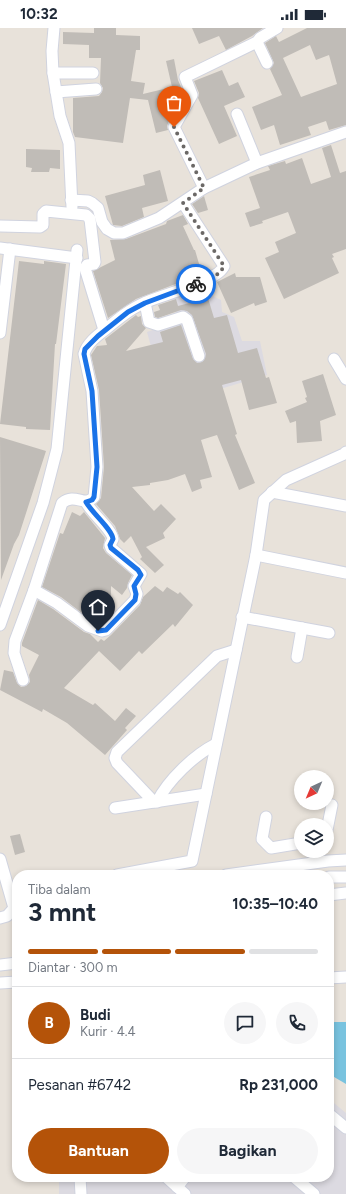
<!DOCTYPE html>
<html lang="id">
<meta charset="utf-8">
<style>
:root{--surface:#fff;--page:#f6f6f7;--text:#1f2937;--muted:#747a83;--line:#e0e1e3;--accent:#b45309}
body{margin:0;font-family:Figtree,sans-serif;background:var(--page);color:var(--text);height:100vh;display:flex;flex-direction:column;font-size:15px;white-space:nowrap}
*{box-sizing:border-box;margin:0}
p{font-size:13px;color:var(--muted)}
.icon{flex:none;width:22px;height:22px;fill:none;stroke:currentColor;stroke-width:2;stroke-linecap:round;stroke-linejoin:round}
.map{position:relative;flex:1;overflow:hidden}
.sheet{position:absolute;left:12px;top:842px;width:322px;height:312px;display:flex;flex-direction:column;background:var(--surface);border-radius:16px;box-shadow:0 2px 6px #0003}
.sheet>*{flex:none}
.needle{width:26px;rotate:224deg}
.tools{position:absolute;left:294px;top:742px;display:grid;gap:8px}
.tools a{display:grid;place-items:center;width:40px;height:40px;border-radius:50%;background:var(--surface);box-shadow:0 2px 6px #0003;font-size:20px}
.pin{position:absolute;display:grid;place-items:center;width:34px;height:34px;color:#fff;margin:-41px -17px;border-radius:50% 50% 50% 0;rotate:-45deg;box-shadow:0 0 4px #0007}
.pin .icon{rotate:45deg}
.courier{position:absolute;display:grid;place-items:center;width:40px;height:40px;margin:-20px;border:3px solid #1a73e8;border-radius:50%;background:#fff;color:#222;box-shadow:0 1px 5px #0007}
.overview em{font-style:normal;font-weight:700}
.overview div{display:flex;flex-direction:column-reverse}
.overview{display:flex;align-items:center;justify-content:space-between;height:68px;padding:0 16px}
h1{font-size:26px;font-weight:700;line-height:30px}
.bar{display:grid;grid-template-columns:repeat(4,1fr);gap:6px 4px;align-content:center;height:48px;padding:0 16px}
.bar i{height:5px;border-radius:3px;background:var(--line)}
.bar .active{background:var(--accent)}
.bar p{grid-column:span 4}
.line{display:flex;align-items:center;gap:10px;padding:0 16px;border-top:1px solid var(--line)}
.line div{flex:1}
.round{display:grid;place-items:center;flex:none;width:42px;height:42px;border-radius:21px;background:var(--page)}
.cta{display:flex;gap:8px;margin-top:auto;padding:8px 16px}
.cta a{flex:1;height:46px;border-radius:24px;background:var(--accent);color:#fff;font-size:16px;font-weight:700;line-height:46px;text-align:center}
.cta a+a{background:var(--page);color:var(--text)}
.status{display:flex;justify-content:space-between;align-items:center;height:28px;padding:0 20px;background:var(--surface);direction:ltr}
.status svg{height:11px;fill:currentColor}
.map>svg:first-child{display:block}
</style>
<div class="status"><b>10:32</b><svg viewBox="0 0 49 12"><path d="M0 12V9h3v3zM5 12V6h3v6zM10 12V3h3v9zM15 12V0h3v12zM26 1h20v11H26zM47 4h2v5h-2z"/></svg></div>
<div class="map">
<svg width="346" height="1166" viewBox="0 0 346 1166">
<rect width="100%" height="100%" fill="#e8e2da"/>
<g fill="#dcdae1">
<polygon points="198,261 221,272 222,284 234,289 242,313 260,313 267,347 167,377 147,304 178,293 171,268"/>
<polygon points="329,1071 346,1085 346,1166 59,1166 59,1149 329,1149"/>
</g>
<polygon fill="#79c3df" points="329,994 346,994 346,1056 329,1046"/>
<g fill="#c0bcb7" fill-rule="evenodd">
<polygon points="94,0 116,0 116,7 140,8 140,22 136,22 131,53 145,55 143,66 172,59 166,33 174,31 178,52 184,66 183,69 165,74 169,93 167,98 168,102 156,105 148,72 130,70 123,115 75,109 73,104 73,70 99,68 102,64 103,60 100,55 101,30 89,30 89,17 63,16 63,4 94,5"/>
<polygon points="192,0 263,0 252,8 226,22 219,8 199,16"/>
<path d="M307,0H346V97L329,102L326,93L308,99L311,107L280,117L274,97L261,102L252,79L282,67L270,41L274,35L265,15L276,8L279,14ZM310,17L316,32L329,27L337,56L301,69L283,30Z"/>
<polygon points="222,42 229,58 238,54 245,69 224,78 237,108 219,116 198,70 199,65 194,53"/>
<polygon points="331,117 340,145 346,143 346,221 332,226 334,229 332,230 339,245 284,271 265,230 279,224 275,214 296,205 288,184 262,193 263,195 250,199 245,185 260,180 249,149 270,142 268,138 285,133 286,136 302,130 311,156 331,149 322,120"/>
<polygon points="26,121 60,122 60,141 50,140 49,144 31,144 32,140 26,139"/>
<polygon points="160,142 168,173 142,180 144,189 122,198 113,197 105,168 145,157 143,147"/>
<polygon points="204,168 208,182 198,185 192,176"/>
<polygon points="183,187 188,196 183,198 194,222 195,222 202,246 136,271 108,290 93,243 115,232 110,212 126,211 166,196 167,193"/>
<polygon points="19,233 44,236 44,233 66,236 56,316 55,316 50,402 26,401 26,399 0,396"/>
<polygon points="235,245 236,249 260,249 267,274 255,278 254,275 231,285 217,254"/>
<polygon points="208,270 214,290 227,287 238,325 257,320 266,350 269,349 277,375 249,382 241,352 222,357 237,406 235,407 255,455 239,462 217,407 201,412 212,449 200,452 202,460 192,464 185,446 168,452 150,455 150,457 132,459 154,483 161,476 176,491 163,505 165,510 146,519 164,537 155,545 140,531 142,529 131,508 124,515 120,511 115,498 96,476 101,470 104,439 99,362 91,327 97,318 107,317 105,311 136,287 138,289 141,288 142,296 146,300 126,323 163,314 160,304 181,297 193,331 197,335 202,334 204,332 206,326 192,287 187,283 181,282 158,290 155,289 154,284 160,282 158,277 176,271 178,278"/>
<polygon points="323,346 336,387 320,393 322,413 297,415 296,393 290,395 285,383 307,374 305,370 307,369 302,353"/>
<polygon points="0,409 46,423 19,507 14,516 1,552"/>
<polygon points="72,484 80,488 84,484 105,510 103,520 106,525 132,547 128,555 127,560 122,567 111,558 111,568 100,568 112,579 103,590 102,589 97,594 91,592 61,569 42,559 60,505 63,506"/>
<polygon points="155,558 163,564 167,559 178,566 180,564 193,577 175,599 173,596 142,626 139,623 120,643 99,623 64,660 93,677 95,675 115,693 126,680 136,688 125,700 127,702 105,727 67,695 43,681 42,684 0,662 4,642 13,644 17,655 21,659 26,658 30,654 29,647 39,627 22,618 22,615 38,572 53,581 84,604 90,606 98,614 101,611 104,613 111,607 140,577 143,569"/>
<polygon points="20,806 25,824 15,827 10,808"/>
</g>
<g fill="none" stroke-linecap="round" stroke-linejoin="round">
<g stroke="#d0d3df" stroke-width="13">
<g id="minor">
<polyline points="54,0 52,23 53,45 60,88 69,115 72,179"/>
<polyline points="257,14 267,35"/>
<polyline points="53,45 93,45"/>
<polyline points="56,64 96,61"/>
<polyline points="237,86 257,135"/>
<polyline points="204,160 174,99 192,67 185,49 257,14 260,10 277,0"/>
<polyline points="71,172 88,173 92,175 98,180 102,194 107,201 114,205 123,205 159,190 204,160 257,135 346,104"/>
<polyline points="0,198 40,199 43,197 43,186 46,183 86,187 90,191 95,234 94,236 87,237 85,240 104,302"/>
<polyline points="0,220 77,230"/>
<polyline points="145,275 149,294 158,297 183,289 187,292 199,328"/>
<polyline points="0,305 10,221"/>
<polyline points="334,331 346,351"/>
<polyline points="272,464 346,478"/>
<polyline points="256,527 346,545"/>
<path d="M34,562L57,575L88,598L102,603L106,602L135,572L137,566L134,558L141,546L111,520L110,517L113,511C112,501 91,485 86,474"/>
<polyline points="242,589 329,605"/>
<polyline points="0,597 43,475 57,421 77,222"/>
<polyline points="297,629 302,600"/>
<path d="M23,652L14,625L15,613L34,562L62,475C76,464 84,480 94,469L97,439L92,363L84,326C87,315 98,307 106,301C118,291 130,281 144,275C161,267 219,253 224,238L183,175"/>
<polyline points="154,774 117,735 115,730 117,724 217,628 236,622"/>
<path d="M157,774C168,752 194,727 216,716"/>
<polyline points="115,780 206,766"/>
<polyline points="266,789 262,811 271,820 301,815"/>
<polyline points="327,802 332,777"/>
<polyline points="0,831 14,880 7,888 0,890"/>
<polyline points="117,847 192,833 256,527 264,472 286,452 344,426 346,424"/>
<polyline points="226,847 328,833 346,832"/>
<polyline points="329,849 346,849"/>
<polyline points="329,867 346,865"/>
<polyline points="0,937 17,935"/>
<polyline points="329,950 346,949"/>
<polyline points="0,955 17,954"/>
<polyline points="329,1086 346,1100"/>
<polyline points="80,1149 81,1166"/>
<polyline points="166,1149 185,1166"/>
<polyline points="294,1149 314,1166"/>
<polyline points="177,1159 185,1149"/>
</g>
</g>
<use href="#minor" stroke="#fff" stroke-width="11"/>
</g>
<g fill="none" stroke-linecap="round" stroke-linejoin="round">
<polyline stroke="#6b6866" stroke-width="4" stroke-dasharray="0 7.2" points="174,99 204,160 183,175 224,238 220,245 196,256"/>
<path stroke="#1a73e8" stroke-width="5" d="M98,603L106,602L135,572L136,566L134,558L141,547L138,542L111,520L110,517L113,511C112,501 92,485 86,474L92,472L94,469L97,439L92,363L84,326L85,321L98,308L128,284L145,275L196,256"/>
</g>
</svg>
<div class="tools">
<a><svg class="needle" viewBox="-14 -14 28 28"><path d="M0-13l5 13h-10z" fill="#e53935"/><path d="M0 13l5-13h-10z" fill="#747a83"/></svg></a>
<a><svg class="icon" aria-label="layers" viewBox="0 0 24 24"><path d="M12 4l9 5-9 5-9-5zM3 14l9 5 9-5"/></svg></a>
</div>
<div class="pin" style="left:174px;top:99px;background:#ea580c"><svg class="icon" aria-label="bag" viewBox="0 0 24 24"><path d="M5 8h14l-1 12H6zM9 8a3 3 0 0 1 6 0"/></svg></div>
<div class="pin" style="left:98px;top:603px;background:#1f2937"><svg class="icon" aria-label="home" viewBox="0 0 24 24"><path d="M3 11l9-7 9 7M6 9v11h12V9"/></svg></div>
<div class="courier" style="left:196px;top:256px"><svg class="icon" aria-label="bike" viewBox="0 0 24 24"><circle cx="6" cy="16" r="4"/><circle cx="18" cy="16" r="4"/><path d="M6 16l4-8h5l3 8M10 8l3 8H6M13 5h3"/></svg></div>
<section class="sheet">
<div class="overview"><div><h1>3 mnt</h1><p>Tiba dalam</p></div><em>10:35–10:40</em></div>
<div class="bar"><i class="active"></i><i class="active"></i><i class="active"></i><i></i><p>Diantar · 300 m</p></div>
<div class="line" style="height:72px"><b class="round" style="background:var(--accent);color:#fff">B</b><div><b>Budi</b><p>Kurir · 4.4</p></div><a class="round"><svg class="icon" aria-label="chat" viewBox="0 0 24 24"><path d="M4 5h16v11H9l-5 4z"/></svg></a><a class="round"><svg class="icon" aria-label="phone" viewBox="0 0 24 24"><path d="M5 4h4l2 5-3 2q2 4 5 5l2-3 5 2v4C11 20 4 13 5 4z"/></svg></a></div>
<div class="line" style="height:52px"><div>Pesanan #6742</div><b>Rp 231,000</b></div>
<div class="cta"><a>Bantuan</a><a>Bagikan</a></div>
</section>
</div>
